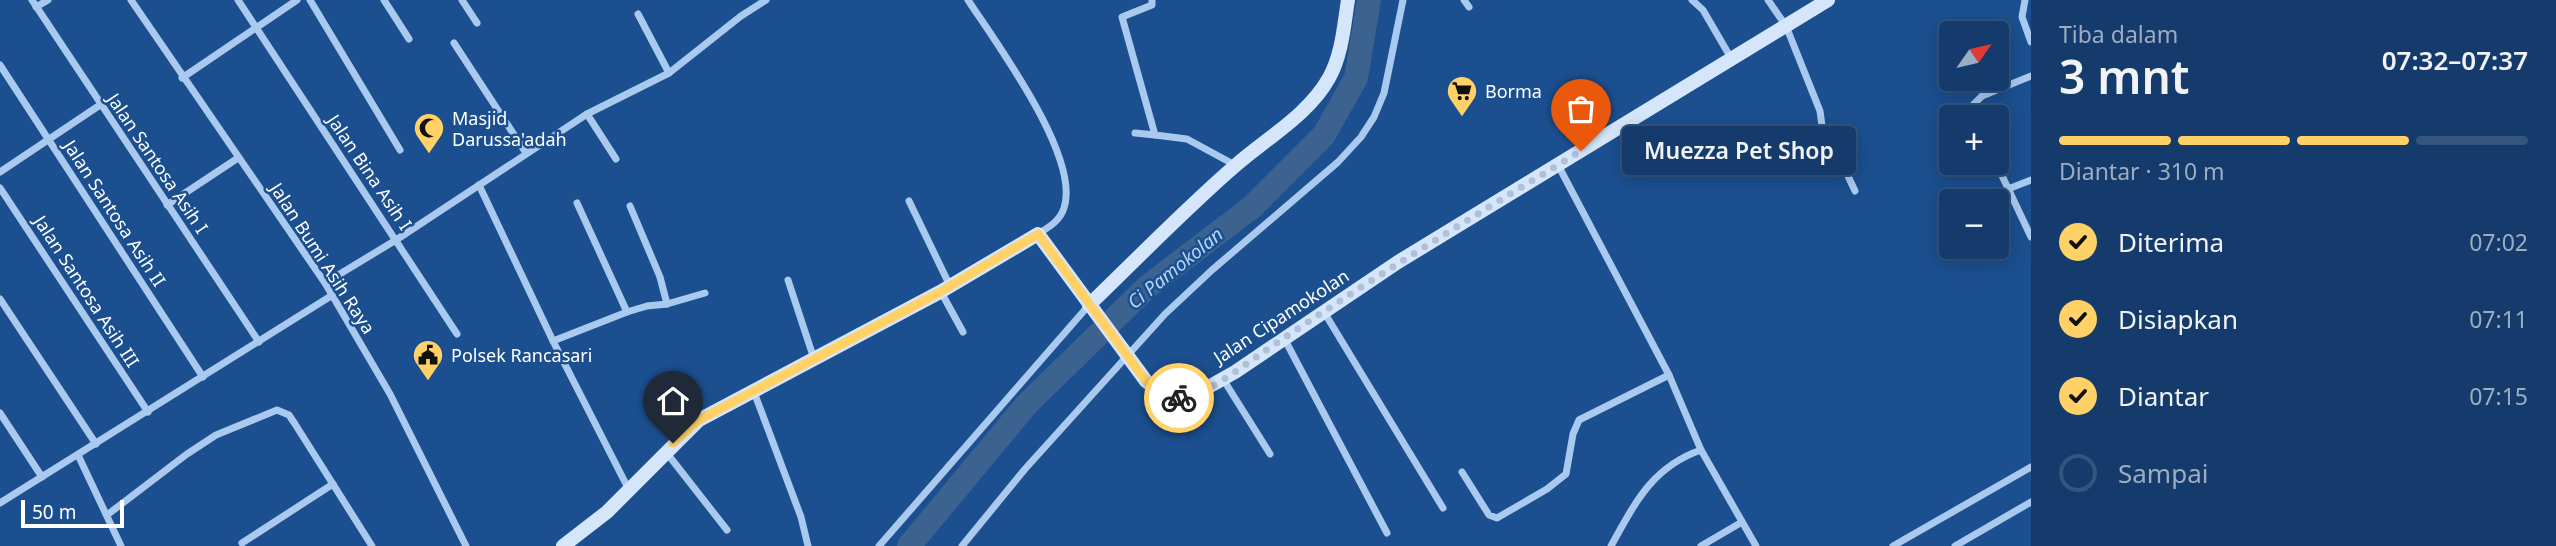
<!DOCTYPE html>
<html lang="id">
<meta charset="utf-8">
<style>
:root{--surface:#143b6b;--page:#1d4271;--text:#f1f3f6;--muted:#9dadc1;--line:#33557e;--accent:#ffd166}
body{margin:0;font-family:"Noto Sans",sans-serif;background:var(--page);color:var(--text);height:100vh;display:flex;flex-direction:column;font-size:26px;white-space:nowrap}
*{box-sizing:border-box;margin:0}
p{font-size:23px;color:var(--muted)}
.icon{flex:none;width:38px;height:38px;fill:none;stroke:currentColor;stroke-width:2;stroke-linecap:round;stroke-linejoin:round}
.map{position:relative;flex:1;overflow:hidden}
.details{display:flex;flex-direction:column;background:var(--surface);width:525px}
.details>*{flex:none}
.needle{width:46px;rotate:56deg}
.fabs{position:absolute;left:1939px;top:21px;display:grid;gap:14px}
.fabs a{display:grid;place-items:center;width:70px;height:70px;border-radius:7px;background:var(--surface);box-shadow:0 4px 18px #0003,0 0 0 2px var(--line);font-size:35px}
.scale{position:absolute;left:21px;bottom:18px;width:103px;box-sizing:border-box;padding-left:7px;border:4px solid #fff;border-top:0;font-size:19px;line-height:24px;white-space:nowrap;color:#fff;-webkit-text-stroke:5px #1b4f8f;paint-order:stroke}
.pin{position:absolute;display:grid;place-items:center;width:60px;height:60px;color:#fff;margin:-72px -30px;border-radius:50% 50% 50% 0;rotate:-45deg;box-shadow:0 0 7px #0007}
.pin .icon{rotate:45deg}
.courier{position:absolute;display:grid;place-items:center;width:70px;height:70px;margin:-35px;border:5px solid #ffd166;border-radius:50%;background:#fff;color:#222;box-shadow:0 2px 9px #0007}
.bubble{position:absolute;height:49px;border-radius:7px;background:var(--surface);box-shadow:0 4px 18px #0003,0 0 0 2px var(--line);font-size:23px;font-weight:600;line-height:49px;text-align:center}
.headline em{font-style:normal;font-weight:600}
.headline div{display:flex;flex-direction:column-reverse}
.headline{display:flex;align-items:center;justify-content:space-between;height:119px;padding:0 28px}
h1{font-size:46px;font-weight:600;line-height:52px}
.bar{display:grid;grid-template-columns:repeat(4,1fr);gap:10px 7px;align-content:center;height:84px;padding:0 28px}
.bar i{height:9px;border-radius:5px;background:var(--line)}
.bar .on{background:var(--accent)}
.bar p{grid-column:span 4}
ol{padding:0 28px;list-style:none}
li{display:flex;align-items:center;gap:21px;height:77px}
li p{margin-inline-start:auto}
li .icon{padding:7px;border-radius:50%;background:var(--accent);color:#111;stroke-width:4}
li:last-child{color:var(--muted)}
li i{width:38px;height:38px;border:4px solid var(--line);border-radius:50%}
main{display:flex;flex:1;min-height:0}
.map>svg:first-child{display:block}
</style>
<main>
<div class="map">
<svg width="2031" height="546" viewBox="0 0 2031 546">
<rect width="100%" height="100%" fill="#1b4f8f"/>
<g fill="none" stroke-linecap="round" stroke-linejoin="round">
<polyline stroke="#3c6290" stroke-width="24" points="909,546 1027,404 1147,287 1252,207 1324,135 1356,78 1369,0"/>
<g stroke="#a9c9ee" stroke-width="7">
<polyline points="32,0 259,342"/>
<polyline points="131,0 325,283 390,394 466,546"/>
<polyline points="238,0 457,334"/>
<polyline points="310,0 400,150"/>
<polyline points="384,0 409,39"/>
<polyline points="462,0 477,23"/>
<path d="M968,0C996,43 1081,157 1064,208C1060,221 1049,227 1038,234"/>
<polyline points="1152,0 1152,5 1122,17 1155,135 1187,139 1235,165"/>
<polyline points="1464,0 1469,7"/>
<polyline points="1692,0 1703,10 1731,58"/>
<polyline points="1768,0 1786,26 1820,111 1825,148 1841,161 1855,191"/>
<polyline points="2025,0 2022,17 2031,42"/>
<polyline points="36,7 48,0"/>
<polyline points="638,14 669,73"/>
<polyline points="454,43 526,153"/>
<polyline points="0,65 203,377"/>
<polyline points="182,78 297,0"/>
<polyline points="587,114 616,159"/>
<polyline points="1975,117 1973,105 1982,96 2031,76"/>
<polyline points="1135,133 1155,135"/>
<polyline points="1996,163 2031,237"/>
<polyline points="1558,165 1669,375 1701,450 1756,546"/>
<polyline points="0,172 100,105"/>
<polyline points="479,185 553,341 629,490"/>
<polyline points="0,188 148,412"/>
<polyline points="2008,189 2031,180"/>
<polyline points="909,201 950,286"/>
<polyline points="577,203 627,312"/>
<polyline points="167,205 238,158"/>
<polyline points="788,280 814,359"/>
<polyline points="325,283 396,240 587,114 669,73 741,16 766,0"/>
<polyline points="941,292 963,332"/>
<polyline points="0,299 96,444"/>
<polyline points="667,304 705,293"/>
<polyline points="1324,312 1443,508"/>
<polyline points="1284,338 1387,533"/>
<polyline points="553,341 627,312 647,306 667,304 660,277 630,206"/>
<polyline points="1223,379 1270,454"/>
<polyline points="754,392 801,517 808,546"/>
<polyline points="0,413 42,477"/>
<polyline points="666,452 727,530"/>
<polyline points="78,455 121,546"/>
<polyline points="1462,472 1489,515 1497,518 1547,489 1566,474 1573,434 1579,420 1669,375"/>
<polyline points="0,503 331,296"/>
<polyline points="107,515 187,454 216,435 277,410 289,415 295,424 372,546"/>
<polyline points="242,543 333,484"/>
<polyline points="879,546 1089,305"/>
<polyline points="962,546 1025,469 1165,314 1212,270 1338,162 1361,137 1374,117 1384,93 1403,0"/>
<path d="M1611,546C1635,503 1652,467 1701,450"/>
<polyline points="1701,546 1742,522"/>
<polyline points="1893,546 2031,467"/>
<polyline points="1955,546 2031,502"/>
</g>
<g stroke="#d6e6fa" stroke-width="14">
<path d="M1089,305C1138,258 1185,209 1236,165C1267,138 1309,114 1329,78C1342,55 1344,25 1348,0"/>
<polyline points="563,546 607,512 699,420 940,292 1038,234 1146,381 1162,394 1174,398 1184,398 1196,394 1235,372 1398,262 1828,0"/>
</g>
</g>
<g fill="none" stroke-linecap="round" stroke-linejoin="round">
<path stroke="#afc1d8" stroke-width="7" stroke-dasharray="0 12.6" d="M1179,398C1202,398 1240,368 1259,355C1364,283 1472,217 1581,151"/>
<polyline stroke="#ffd166" stroke-width="9" points="673,443 699,420 940,292 1038,234 1146,381 1162,394 1179,398"/>
</g>
<defs>
<g id="supermarket-pin" transform="scale(1.575)"><path d="M0 17L-7.5 6A9.5 9.5 0 1 1 7.5 6Z" fill="#ffd166" stroke="#1b4f8f"/><path d="M-6-5.5h2.5l.6 2H6L4.5 2H-2.5L-4.4-4H-6ZM-1.5 3.2a1.3 1.3 0 1 0 .1 0ZM3 3.2a1.3 1.3 0 1 0 .1 0Z" fill="#111"/></g>
<g id="mosque-pin" transform="scale(1.575)"><path d="M0 17L-7.5 6A9.5 9.5 0 1 1 7.5 6Z" fill="#ffd166" stroke="#1b4f8f"/><path d="M3.5-4.9A6 6 0 1 0 3.5 4.9A5 5 0 1 1 3.5-4.9Z" fill="#111"/></g>
<g id="civic-pin" transform="scale(1.575)"><path d="M0 17L-7.5 6A9.5 9.5 0 1 1 7.5 6Z" fill="#ffd166" stroke="#1b4f8f"/><path d="M-.6-6.5H3V-4.5H.6V-3L4-1V1h2V6H-6V1h2V-1L-.6-3ZM-1.2 2.5V6h2.4V2.5Z" fill="#111"/></g>
</defs>
<g fill-rule="evenodd">
<use href="#supermarket-pin" x="1462" y="91"/>
<use href="#mosque-pin" x="429" y="128"/>
<use href="#civic-pin" x="428" y="355"/>
</g>
<g text-anchor="middle" dominant-baseline="central" stroke-width="5" stroke-linejoin="round" paint-order="stroke">
<g font-size="18" fill="#fff" stroke="#1b4f8f" text-anchor="start">
<text x="1485" y="91">Borma</text>
<text x="452" y="118">Masjid<tspan x="452" dy="21">Darussa'adah</tspan></text>
<text x="451" y="355">Polsek Rancasari</text>
</g>
<g font-size="18" fill="#fff" stroke="#1b4f8f">
<text transform="translate(158 163) rotate(56)">Jalan Santosa Asih I</text>
<text transform="translate(370 172) rotate(56)">Jalan Bina Asih I</text>
<text transform="translate(115 213) rotate(57)">Jalan Santosa Asih II</text>
<text transform="translate(323 258) rotate(57)">Jalan Bumi Asih Raya</text>
<text transform="translate(87 291) rotate(57)">Jalan Santosa Asih III</text>
<text transform="translate(1281 316) rotate(-33)">Jalan Cipamokolan</text>
</g>
<g font-size="19" font-style="italic" fill="#b5d3f5" stroke="#1b4f8f">
<text transform="translate(1175 268) rotate(-39)">Ci Pamokolan</text>
</g>
</g>
</svg>
<div class="fabs">
<a><svg class="needle" viewBox="-14 -14 28 28"><path d="M0-13l5 13h-10z" fill="#e53935"/><path d="M0 13l5-13h-10z" fill="#9dadc1"/></svg></a>
<a>+</a>
<a>−</a>
</div>
<div class="scale">50 m</div>
<div class="pin" style="left:1581px;top:151px;background:#ea580c"><svg class="icon" aria-label="bag" viewBox="0 0 24 24"><path d="M5 8h14l-1 12H6zM9 8a3 3 0 0 1 6 0"/></svg></div>
<div class="pin" style="left:673px;top:443px;background:#1f2937"><svg class="icon" aria-label="home" viewBox="0 0 24 24"><path d="M3 11l9-7 9 7M6 9v11h12V9"/></svg></div>
<div class="courier" style="left:1179px;top:398px"><svg class="icon" aria-label="bike" viewBox="0 0 24 24"><circle cx="6" cy="16" r="4"/><circle cx="18" cy="16" r="4"/><path d="M6 16l4-8h5l3 8M10 8l3 8H6M13 5h3"/></svg></div>
<div class="bubble" style="left:1622px;top:126px;width:234px">Muezza Pet Shop</div>
</div>
<section class="details">
<div class="headline"><div><h1>3 mnt</h1><p>Tiba dalam</p></div><em>07:32–07:37</em></div>
<div class="bar"><i class="on"></i><i class="on"></i><i class="on"></i><i></i><p>Diantar · 310 m</p></div>
<ol>
<li><svg class="icon" aria-label="check" viewBox="0 0 24 24"><path d="M5 12l5 5 9-10"/></svg>Diterima<p>07:02</p></li>
<li><svg class="icon" aria-label="check" viewBox="0 0 24 24"><path d="M5 12l5 5 9-10"/></svg>Disiapkan<p>07:11</p></li>
<li><svg class="icon" aria-label="check" viewBox="0 0 24 24"><path d="M5 12l5 5 9-10"/></svg>Diantar<p>07:15</p></li>
<li><i></i>Sampai</li>
</ol>
</section>
</main>
